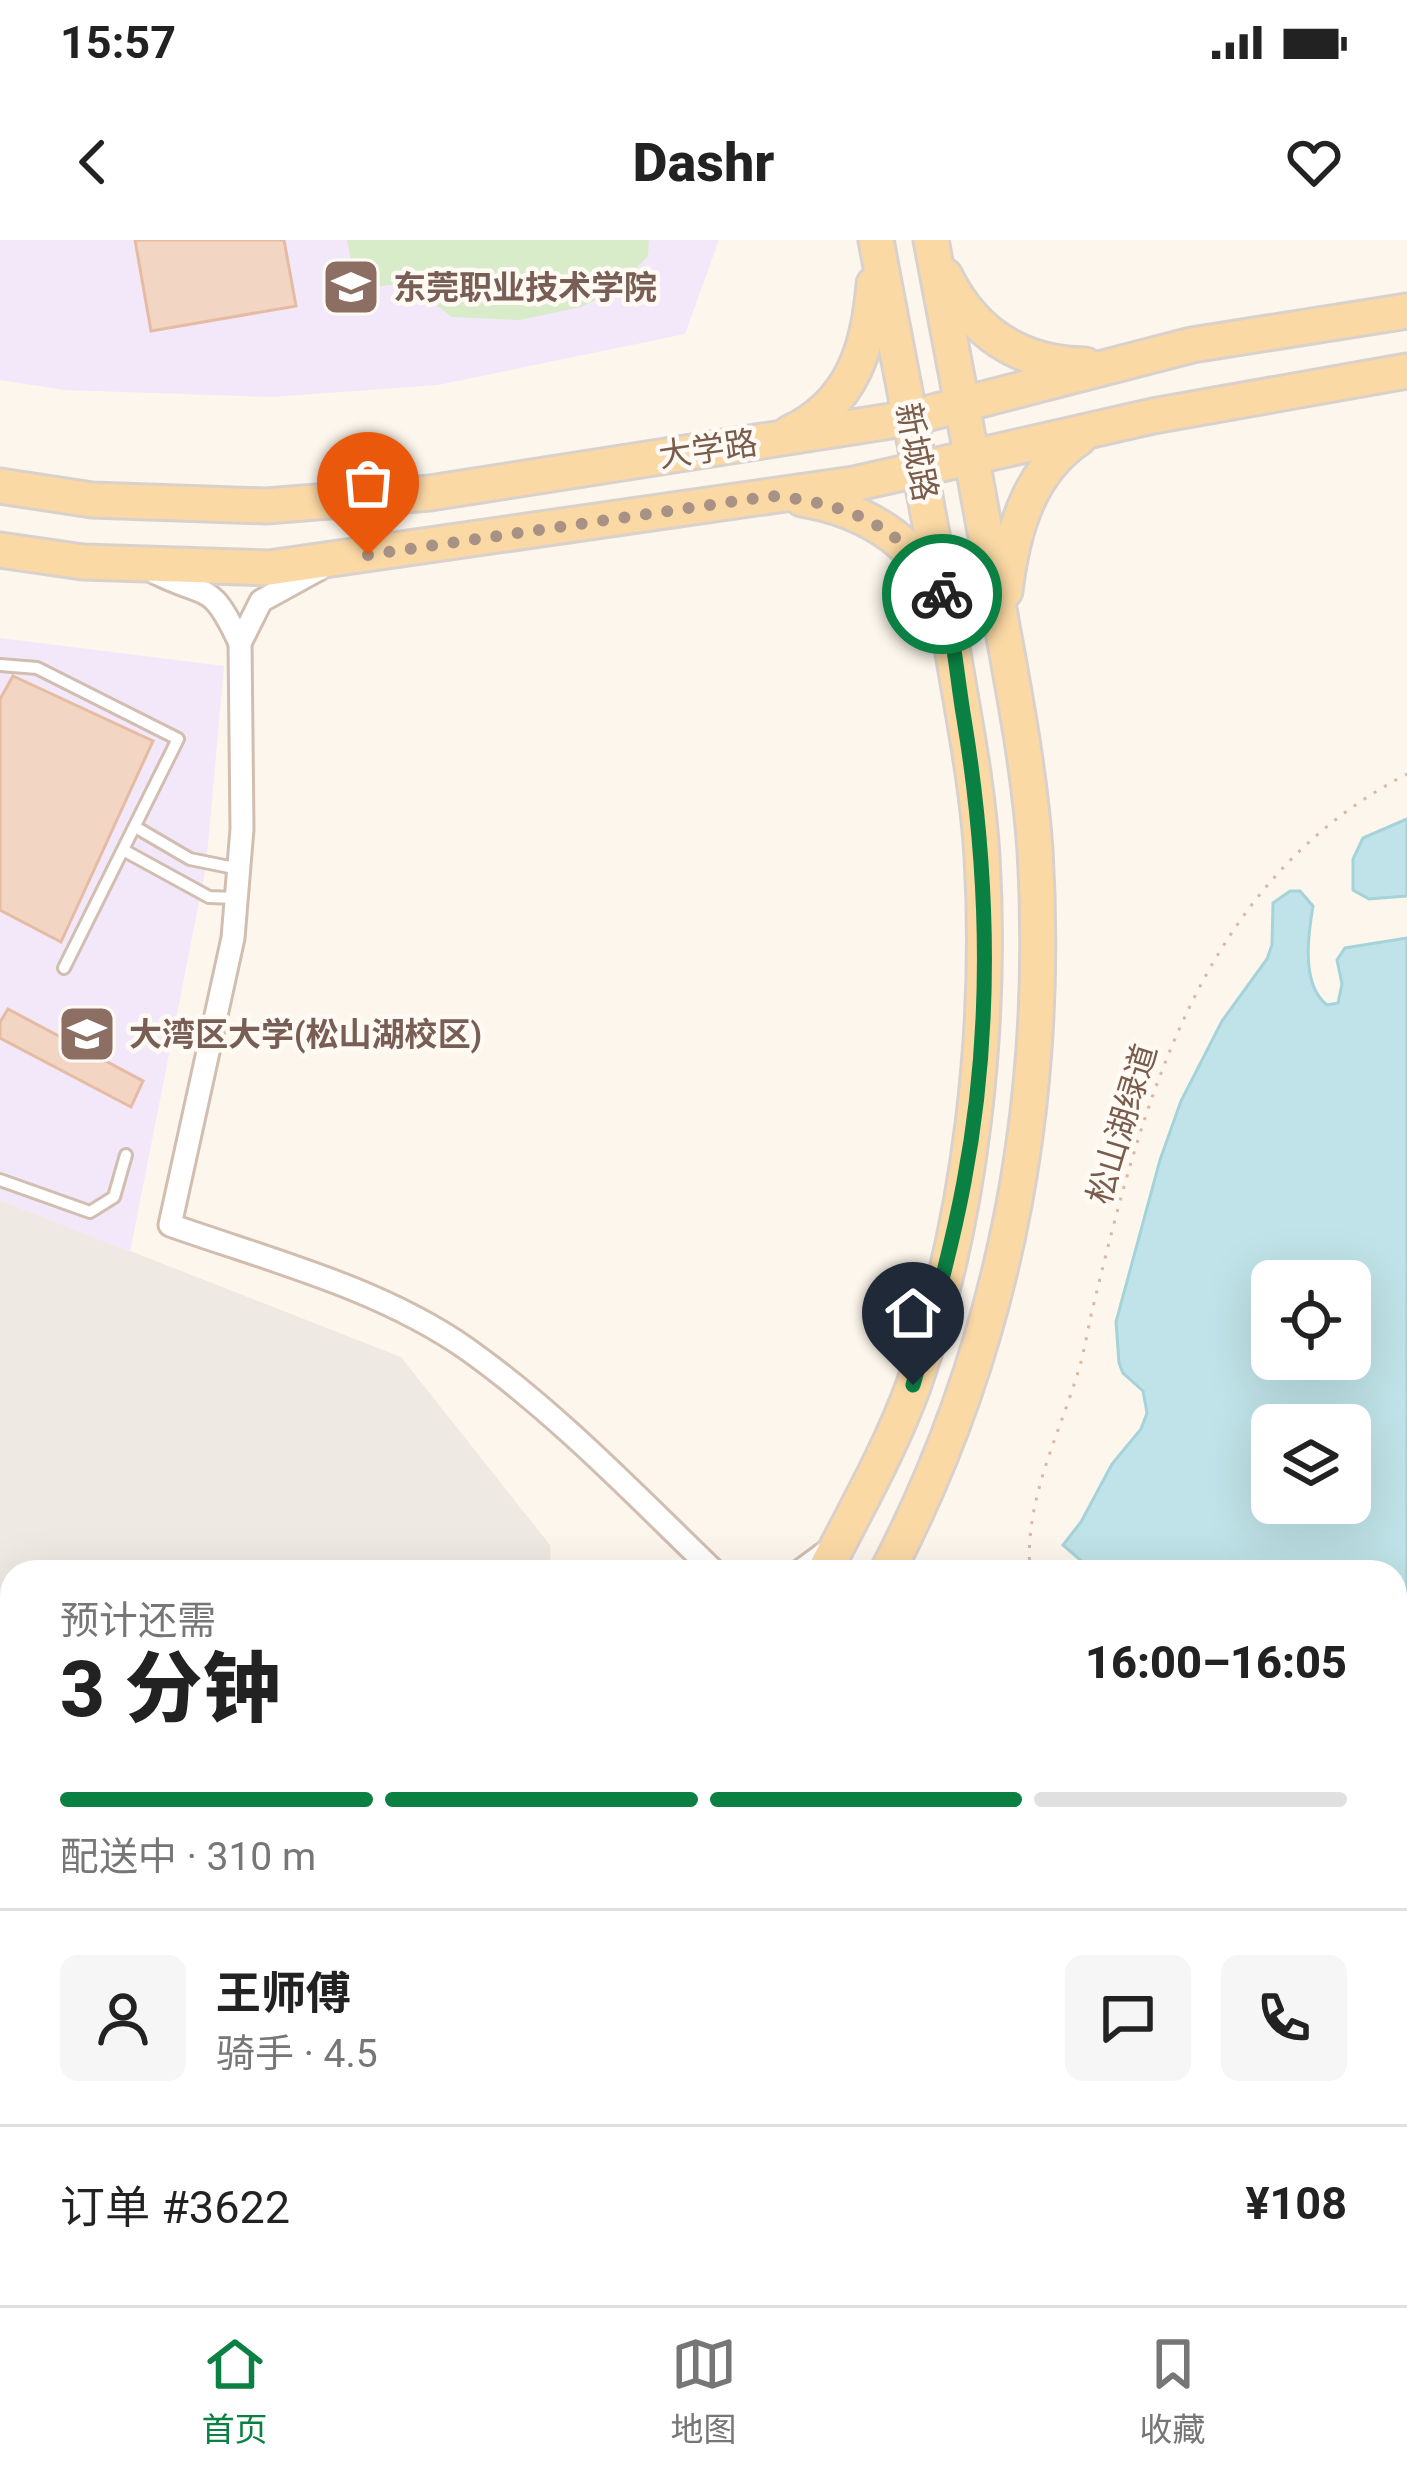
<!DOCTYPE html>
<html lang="zh">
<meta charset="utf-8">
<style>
:root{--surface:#fff;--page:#f6f6f6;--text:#222;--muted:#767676;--line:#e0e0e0;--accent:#0b8043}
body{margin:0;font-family:Roboto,"Noto Sans SC",sans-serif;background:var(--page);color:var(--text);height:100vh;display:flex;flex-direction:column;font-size:45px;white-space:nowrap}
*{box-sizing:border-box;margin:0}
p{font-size:39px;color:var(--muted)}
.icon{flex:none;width:66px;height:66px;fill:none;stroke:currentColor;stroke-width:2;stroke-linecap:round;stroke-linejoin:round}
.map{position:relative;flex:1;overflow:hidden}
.sheet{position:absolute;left:0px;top:1320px;width:1407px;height:747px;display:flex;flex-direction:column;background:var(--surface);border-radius:36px 36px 0 0;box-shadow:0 12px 48px #0002}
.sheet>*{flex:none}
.tools{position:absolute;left:1251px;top:1020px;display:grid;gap:24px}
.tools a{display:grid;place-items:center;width:120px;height:120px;border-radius:18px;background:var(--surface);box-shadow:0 12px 48px #0002;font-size:60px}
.pin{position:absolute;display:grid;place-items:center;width:102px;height:102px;color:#fff;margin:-123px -51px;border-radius:50% 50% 50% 0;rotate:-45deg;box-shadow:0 0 12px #0007}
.pin .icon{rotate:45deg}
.courier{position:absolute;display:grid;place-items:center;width:120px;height:120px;margin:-60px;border:9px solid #0b8043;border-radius:50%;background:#fff;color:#222;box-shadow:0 3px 15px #0007}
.headline em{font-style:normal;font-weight:800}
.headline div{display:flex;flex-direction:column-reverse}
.headline{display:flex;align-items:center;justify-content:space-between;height:204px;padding:0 60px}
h1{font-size:78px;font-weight:800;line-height:90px}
.bar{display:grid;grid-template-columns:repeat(4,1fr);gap:18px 12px;align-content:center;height:144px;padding:0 60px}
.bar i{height:15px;border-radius:9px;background:var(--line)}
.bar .active{background:var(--accent)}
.bar p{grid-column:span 4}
.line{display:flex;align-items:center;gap:30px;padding:0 60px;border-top:3px solid var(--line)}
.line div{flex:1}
.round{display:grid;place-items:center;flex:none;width:126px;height:126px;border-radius:18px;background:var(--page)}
.status{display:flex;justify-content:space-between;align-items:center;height:84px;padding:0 60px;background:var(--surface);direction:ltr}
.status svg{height:33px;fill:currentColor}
header{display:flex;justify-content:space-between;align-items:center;height:156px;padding:0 60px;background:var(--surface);font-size:54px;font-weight:800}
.dock{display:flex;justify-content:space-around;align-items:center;height:168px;border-top:3px solid var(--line);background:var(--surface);font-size:33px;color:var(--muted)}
.dock a{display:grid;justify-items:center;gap:6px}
.dock .active{color:var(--accent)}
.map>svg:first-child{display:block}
</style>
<div class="status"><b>15:57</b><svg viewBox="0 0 49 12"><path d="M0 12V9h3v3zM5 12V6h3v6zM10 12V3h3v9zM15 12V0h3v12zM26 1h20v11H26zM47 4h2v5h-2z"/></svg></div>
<header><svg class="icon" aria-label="back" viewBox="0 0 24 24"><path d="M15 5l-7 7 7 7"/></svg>Dashr<svg class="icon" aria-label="heart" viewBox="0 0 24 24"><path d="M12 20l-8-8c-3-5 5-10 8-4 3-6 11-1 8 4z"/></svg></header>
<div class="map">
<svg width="1407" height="2065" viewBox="0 0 1407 2065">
<rect width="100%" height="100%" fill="#fdf6ec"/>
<g fill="#fde8e0">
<polygon points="1395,1831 1407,1849 1407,1990 1395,2001"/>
<polygon points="464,2055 1317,2055 1306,2065 465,2065"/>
</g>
<polygon fill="#efe9e4" points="0,960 401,1117 550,1305 551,1332 12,1332 12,1892 0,1895"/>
<g fill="#f3e8fa">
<polygon points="0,0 719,0 685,94 438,145 272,157 64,150 0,140"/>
<polygon points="0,398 224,426 206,627 130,1012 0,960"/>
</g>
<polygon fill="#d8ecc9" points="347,0 649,0 648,16 615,51 581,67 520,80 452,77 407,43 357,49"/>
<g fill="#bfe3e8" stroke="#a5d3da" stroke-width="3" fill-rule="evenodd">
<polygon points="1407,579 1407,656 1369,659 1353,650 1353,619 1363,598"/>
<path d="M1290,651H1300L1313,666C1308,695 1301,745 1327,765L1338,763L1342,744L1337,720L1345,708L1407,698V1745L1395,1736V1332H1094L1063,1305L1081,1282L1112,1224L1141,1189L1147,1173L1143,1151L1123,1133L1119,1123L1116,1082L1160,920L1181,861L1222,781L1267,719L1272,705L1273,663ZM1272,1041H1350V1119H1272ZM1272,1185H1350V1263H1272Z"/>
</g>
<g fill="#f3d5c3" stroke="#e6bba3" stroke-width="3">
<polygon points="135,0 284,0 296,66 151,91"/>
<polygon points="13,436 153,501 61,702 0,670 0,459"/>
<polygon points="8,769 143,841 131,867 0,798 0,782"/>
</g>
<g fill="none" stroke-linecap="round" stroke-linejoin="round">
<g stroke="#d1beb0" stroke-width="16">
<g id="lane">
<polyline points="0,425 37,428 178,499 64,728"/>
<polyline points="137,588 190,619 239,629"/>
<polyline points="125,611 209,657 235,658"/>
<polyline points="0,940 90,972 114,957 126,915"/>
<polyline points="489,2055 495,2065"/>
<polyline points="941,2055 977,2065"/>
<polyline points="1104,2065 1107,2055"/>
</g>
</g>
<g stroke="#d1beb0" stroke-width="27">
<g id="street">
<path d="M321,328L261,361L240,403L242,589L233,698L170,985C269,1020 380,1048 467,1109C557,1173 636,1256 715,1332"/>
<path d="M154,332C209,360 210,339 240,403"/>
<polyline points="799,1332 833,1307"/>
</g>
</g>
<g stroke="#d6c0b0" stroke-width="36">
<g id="secondary">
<polyline points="4,1856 12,1866"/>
<polyline points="0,1926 12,1913"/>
</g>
</g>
<g stroke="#dad1cd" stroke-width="39">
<g id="primary">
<path d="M945,36C973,93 1020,124 1085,125"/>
<path d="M790,193C852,164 869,108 874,44"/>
<polyline points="0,246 92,260 266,266 430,253 910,178 1192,105 1407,71"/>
<path d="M802,259C861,269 909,296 939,349"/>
<polyline points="0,310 83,322 269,328 854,244 1153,176 1407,131"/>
<path d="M1005,351C1012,293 1028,232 1079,198"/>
<path d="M824,1332C855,1271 891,1208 914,1144C971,981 992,788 982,616C978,550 965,484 954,419C931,279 902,140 876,0"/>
<path d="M887,1332C1004,1107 1050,863 1035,610C1029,525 1012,442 997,358C976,239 954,119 931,0"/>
<polyline points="0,1952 12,1949"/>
<polyline points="0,2010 12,2006"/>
<polyline points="299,2055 306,2065"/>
<polyline points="366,2055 373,2065"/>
</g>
</g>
<g stroke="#d9b8a5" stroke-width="3" stroke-dasharray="3 9" stroke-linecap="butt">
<path d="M1030,1332C1024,1260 1059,1196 1079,1129C1085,1109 1088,1087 1093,1067C1144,858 1201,641 1407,534"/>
<polyline points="1395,1795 1407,1804"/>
<polyline points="1395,2027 1407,2016"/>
<polyline points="1347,2065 1359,2055"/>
</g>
<use href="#lane" stroke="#fff" stroke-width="10"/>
<use href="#street" stroke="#fff" stroke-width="21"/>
<use href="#secondary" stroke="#fff" stroke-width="30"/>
<use href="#primary" stroke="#fbd9a5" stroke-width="33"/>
</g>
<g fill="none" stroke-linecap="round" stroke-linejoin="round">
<path stroke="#a89285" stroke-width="12" stroke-dasharray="0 21.6" d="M368,315L771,256C845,262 905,286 942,354"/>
<path stroke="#0b8043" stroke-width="15" d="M913,1145C932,1078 951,1011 964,942C993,790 989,631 964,479C957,438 954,393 942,354"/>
</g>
<defs>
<g id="university-square" transform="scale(3)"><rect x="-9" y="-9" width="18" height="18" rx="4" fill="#8d6e63" stroke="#fffaf3"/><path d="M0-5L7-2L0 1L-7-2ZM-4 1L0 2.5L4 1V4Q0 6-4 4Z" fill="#fff"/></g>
</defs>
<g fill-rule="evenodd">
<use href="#university-square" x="351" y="47"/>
<use href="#university-square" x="87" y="794"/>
</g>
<g text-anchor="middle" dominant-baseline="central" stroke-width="9" stroke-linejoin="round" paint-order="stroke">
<g font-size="33" font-weight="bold" fill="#785e54" stroke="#fffaf3" text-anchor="start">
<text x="393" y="47">东莞职业技术学院</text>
<text x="129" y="794">大湾区大学(松山湖校区)</text>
</g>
<g font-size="33" fill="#7a5c4d" stroke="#fffaf3">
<text transform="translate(708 209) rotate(-8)">大学路</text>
<text transform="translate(917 212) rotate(79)">新城路</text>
<text transform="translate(1122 884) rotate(-73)">松山湖绿道</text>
</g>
</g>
</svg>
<div class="tools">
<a><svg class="icon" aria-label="locate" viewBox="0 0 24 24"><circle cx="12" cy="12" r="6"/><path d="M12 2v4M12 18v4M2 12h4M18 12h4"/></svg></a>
<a><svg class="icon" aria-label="layers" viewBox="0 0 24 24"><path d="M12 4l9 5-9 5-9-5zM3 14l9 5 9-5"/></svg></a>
</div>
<div class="pin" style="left:368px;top:315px;background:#ea580c"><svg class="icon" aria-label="bag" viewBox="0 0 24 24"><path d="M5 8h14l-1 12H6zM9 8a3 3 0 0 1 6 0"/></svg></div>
<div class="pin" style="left:913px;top:1145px;background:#1f2937"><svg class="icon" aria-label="home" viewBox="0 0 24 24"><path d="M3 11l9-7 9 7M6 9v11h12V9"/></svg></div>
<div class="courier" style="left:942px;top:354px"><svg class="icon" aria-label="bike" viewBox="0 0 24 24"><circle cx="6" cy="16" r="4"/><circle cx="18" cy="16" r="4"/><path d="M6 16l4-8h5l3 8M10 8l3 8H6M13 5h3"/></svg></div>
<section class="sheet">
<div class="headline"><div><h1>3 分钟</h1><p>预计还需</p></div><em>16:00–16:05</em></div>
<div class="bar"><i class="active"></i><i class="active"></i><i class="active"></i><i></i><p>配送中 · 310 m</p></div>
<div class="line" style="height:216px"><a class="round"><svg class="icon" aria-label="person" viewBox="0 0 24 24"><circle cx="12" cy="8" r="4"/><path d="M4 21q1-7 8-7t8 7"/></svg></a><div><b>王师傅</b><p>骑手 · 4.5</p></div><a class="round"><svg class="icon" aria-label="chat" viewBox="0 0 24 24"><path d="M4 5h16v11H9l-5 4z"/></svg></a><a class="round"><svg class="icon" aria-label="phone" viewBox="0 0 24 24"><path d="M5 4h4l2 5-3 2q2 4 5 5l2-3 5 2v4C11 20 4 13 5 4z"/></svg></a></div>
<div class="line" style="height:156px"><div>订单 #3622</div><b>¥108</b></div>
</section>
</div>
<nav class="dock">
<a class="active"><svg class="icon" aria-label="home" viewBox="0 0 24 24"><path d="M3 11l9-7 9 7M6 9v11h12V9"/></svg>首页</a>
<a><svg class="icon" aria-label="map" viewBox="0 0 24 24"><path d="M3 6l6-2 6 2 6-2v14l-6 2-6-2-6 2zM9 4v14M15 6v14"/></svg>地图</a>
<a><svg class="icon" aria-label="saved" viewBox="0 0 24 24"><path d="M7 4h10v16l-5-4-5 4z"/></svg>收藏</a>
</nav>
